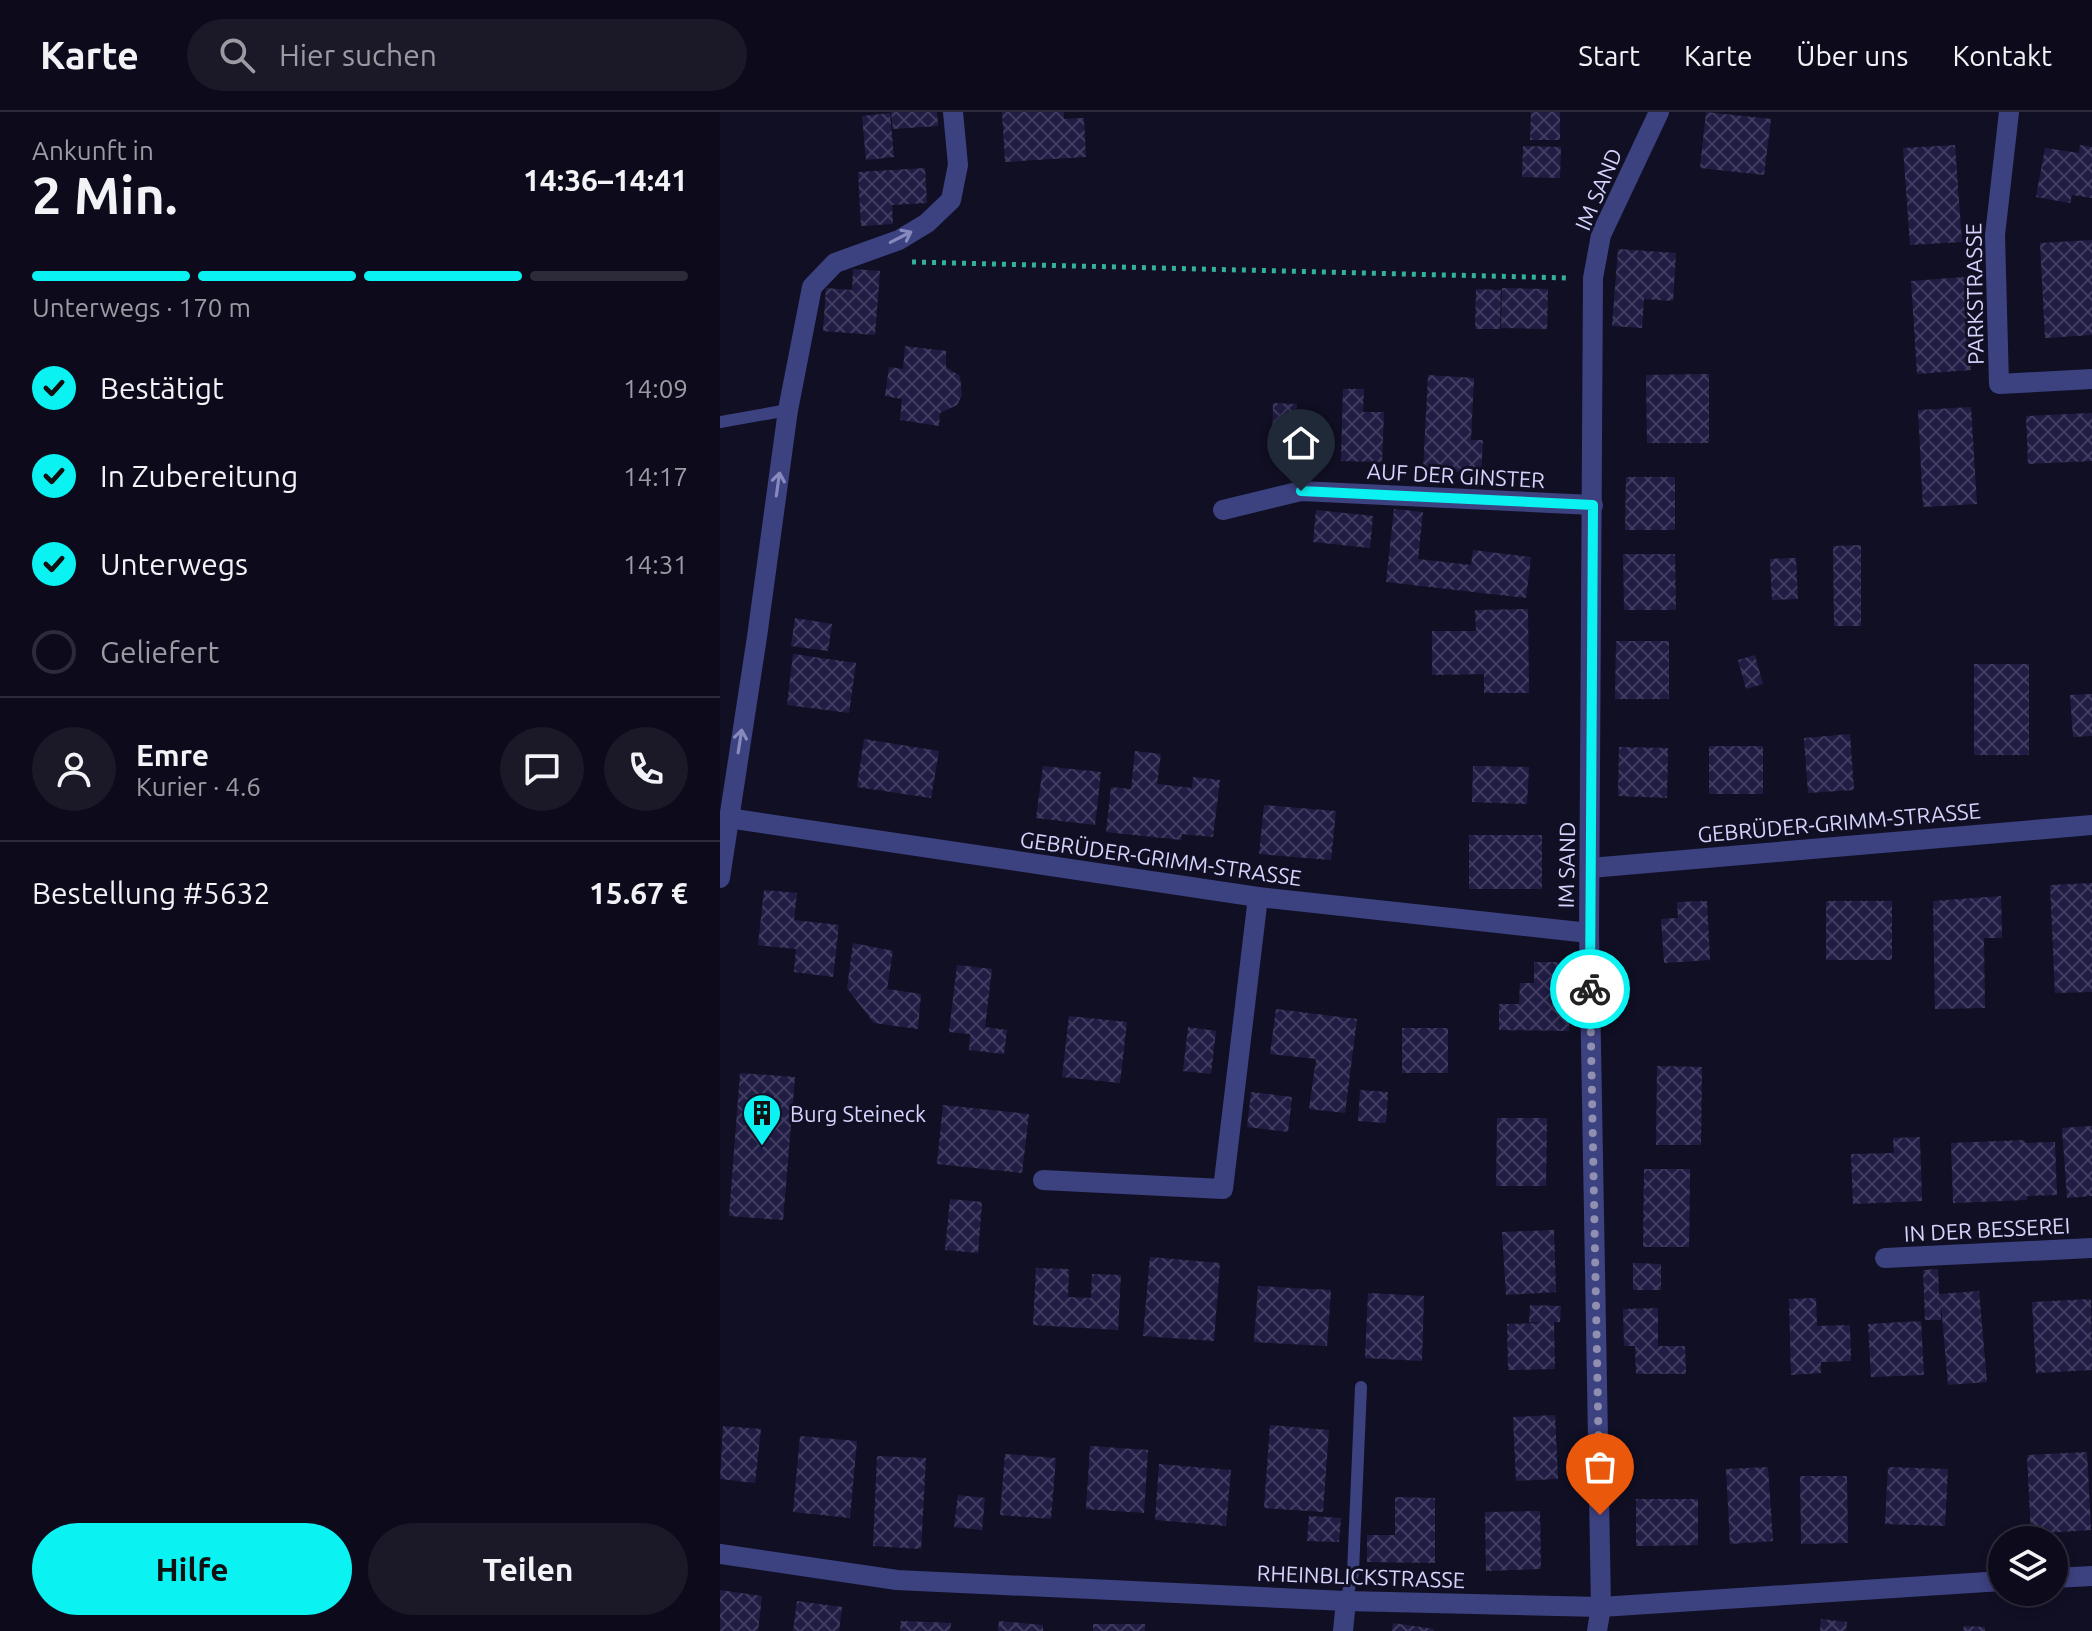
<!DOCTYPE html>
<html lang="de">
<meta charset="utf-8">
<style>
:root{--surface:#0d0b1b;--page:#1b1928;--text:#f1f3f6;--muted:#9a9ba3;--line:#2d2b3a;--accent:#0bf2f2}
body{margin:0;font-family:Ubuntu,sans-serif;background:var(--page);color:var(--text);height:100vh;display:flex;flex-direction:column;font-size:30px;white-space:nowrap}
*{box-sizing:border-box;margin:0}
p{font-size:26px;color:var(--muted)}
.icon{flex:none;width:44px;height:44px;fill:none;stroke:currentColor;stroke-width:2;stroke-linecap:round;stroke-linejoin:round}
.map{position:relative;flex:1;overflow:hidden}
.details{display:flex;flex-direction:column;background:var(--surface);width:720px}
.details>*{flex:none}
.buttons{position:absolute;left:1268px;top:1414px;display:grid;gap:16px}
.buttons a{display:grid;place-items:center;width:80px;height:80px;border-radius:50%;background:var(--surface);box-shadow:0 4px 12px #0003,0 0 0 2px var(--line);font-size:40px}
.pin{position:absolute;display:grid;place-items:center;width:68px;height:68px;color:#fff;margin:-82px -34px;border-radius:50% 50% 50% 0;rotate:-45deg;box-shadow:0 0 8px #0007}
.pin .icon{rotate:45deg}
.courier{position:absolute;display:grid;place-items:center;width:80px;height:80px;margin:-40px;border:6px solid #0bf2f2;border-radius:50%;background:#fff;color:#222;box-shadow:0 2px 10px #0007}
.headline em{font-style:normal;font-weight:700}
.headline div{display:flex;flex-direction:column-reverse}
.headline{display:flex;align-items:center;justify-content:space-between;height:136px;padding:0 32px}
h1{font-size:52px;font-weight:700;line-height:60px}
.bar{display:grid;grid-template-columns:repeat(4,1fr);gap:12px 8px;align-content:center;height:96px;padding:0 32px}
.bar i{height:10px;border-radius:6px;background:var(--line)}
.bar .selected{background:var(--accent)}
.bar p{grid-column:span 4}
.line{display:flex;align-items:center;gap:20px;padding:0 32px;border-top:2px solid var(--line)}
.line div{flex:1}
.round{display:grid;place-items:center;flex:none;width:84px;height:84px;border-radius:42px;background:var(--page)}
ol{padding:0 32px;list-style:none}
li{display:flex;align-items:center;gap:24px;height:88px}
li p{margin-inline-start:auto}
li .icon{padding:8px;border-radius:50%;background:var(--accent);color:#111;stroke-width:4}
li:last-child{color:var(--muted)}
li i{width:44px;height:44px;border:4px solid var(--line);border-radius:50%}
.cta{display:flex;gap:16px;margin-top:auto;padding:16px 32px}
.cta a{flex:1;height:92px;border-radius:48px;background:var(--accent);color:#111;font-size:32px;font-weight:700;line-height:92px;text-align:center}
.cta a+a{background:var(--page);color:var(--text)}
header{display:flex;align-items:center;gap:48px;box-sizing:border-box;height:112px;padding:0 40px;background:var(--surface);border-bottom:2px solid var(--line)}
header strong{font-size:38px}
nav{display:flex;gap:44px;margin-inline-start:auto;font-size:28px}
.search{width:560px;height:72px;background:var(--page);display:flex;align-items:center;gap:20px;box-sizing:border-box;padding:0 28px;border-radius:44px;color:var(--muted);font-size:30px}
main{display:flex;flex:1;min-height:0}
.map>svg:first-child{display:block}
</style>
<header>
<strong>Karte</strong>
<div class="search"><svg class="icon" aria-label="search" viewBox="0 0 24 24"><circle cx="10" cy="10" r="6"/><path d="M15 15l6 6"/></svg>Hier suchen</div>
<nav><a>Start</a><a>Karte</a><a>Über uns</a><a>Kontakt</a></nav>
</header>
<main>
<section class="details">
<div class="headline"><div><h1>2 Min.</h1><p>Ankunft in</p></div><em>14:36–14:41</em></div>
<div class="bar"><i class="selected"></i><i class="selected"></i><i class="selected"></i><i></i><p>Unterwegs · 170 m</p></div>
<ol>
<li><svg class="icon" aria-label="check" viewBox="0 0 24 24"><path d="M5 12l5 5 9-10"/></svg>Bestätigt<p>14:09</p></li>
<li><svg class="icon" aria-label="check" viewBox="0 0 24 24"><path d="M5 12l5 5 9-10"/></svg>In Zubereitung<p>14:17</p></li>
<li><svg class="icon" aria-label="check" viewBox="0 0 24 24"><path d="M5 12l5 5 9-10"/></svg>Unterwegs<p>14:31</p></li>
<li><i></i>Geliefert</li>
</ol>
<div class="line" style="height:144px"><a class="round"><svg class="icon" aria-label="person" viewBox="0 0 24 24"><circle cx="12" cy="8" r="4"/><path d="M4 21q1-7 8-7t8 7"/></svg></a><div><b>Emre</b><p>Kurier · 4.6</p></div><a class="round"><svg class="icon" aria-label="chat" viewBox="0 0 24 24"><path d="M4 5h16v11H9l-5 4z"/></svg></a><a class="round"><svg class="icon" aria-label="phone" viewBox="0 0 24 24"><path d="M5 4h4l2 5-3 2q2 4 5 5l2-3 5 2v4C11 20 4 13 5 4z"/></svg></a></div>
<div class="line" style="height:104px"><div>Bestellung #5632</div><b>15.67 €</b></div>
<div class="cta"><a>Hilfe</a><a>Teilen</a></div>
</section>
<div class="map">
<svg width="1372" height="1519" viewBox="0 0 1372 1519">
<defs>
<pattern id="building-cross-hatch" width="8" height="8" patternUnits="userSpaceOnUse" patternTransform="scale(2)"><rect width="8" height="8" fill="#201c44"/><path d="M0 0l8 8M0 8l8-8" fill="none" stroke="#403c60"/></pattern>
</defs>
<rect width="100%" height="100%" fill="#110f24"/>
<g fill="url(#building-cross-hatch)">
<polygon points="171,0 217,0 218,14 173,17"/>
<polygon points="282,0 344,0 344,7 364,6 366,45 285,50"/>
<polygon points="811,0 840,0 840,28 810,28"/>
<polygon points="986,0 1051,7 1044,63 980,56"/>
<polygon points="170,1 174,45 146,48 142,4"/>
<polygon points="1235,33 1242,130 1190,133 1183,36"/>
<polygon points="1360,33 1372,35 1372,86 1352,83 1350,91 1316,85 1325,36 1359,41"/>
<polygon points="803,34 841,35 840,66 802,65"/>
<polygon points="205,56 207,91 172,93 173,112 141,114 138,60"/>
<polygon points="1372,128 1372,223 1325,226 1320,131"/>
<polygon points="898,137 956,141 953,189 924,187 922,216 892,214"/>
<polygon points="133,157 160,159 155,223 103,219 106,176 132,178"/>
<polygon points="1245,165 1251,258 1197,262 1191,169"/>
<polygon points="782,176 828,177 827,217 781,216"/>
<polygon points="756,177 781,178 780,217 755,217"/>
<polygon points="185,234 226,239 226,255 240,264 242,283 237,293 220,301 219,314 180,308 182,287 165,284 169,255 183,257"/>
<polygon points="989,262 989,331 927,331 926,263"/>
<polygon points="708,263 754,266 751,328 763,328 761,361 703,358"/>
<polygon points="623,277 644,277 643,300 664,300 662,350 621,349"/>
<polygon points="553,291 577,292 577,316 596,316 596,349 572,348 572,334 552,333"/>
<polygon points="1251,295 1257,392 1203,395 1198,298"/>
<polygon points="1372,301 1372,349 1308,352 1306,304"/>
<polygon points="906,365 955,365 955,418 905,418"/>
<polygon points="674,397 703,400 698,447 751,453 753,438 811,445 806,486 666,470"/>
<polygon points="596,398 653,404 650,436 593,430"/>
<polygon points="1141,433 1141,514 1114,514 1113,434"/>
<polygon points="903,442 955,442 956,498 904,498"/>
<polygon points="1076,446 1078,487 1052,488 1050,447"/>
<polygon points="808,497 809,581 764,581 764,562 712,563 712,519 756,519 755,498"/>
<polygon points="75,506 112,512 108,539 71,534"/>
<polygon points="896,529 949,529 949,587 895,587"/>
<polygon points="73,542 136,551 129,601 67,593"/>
<polygon points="1035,543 1043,572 1026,577 1018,548"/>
<rect x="1254" y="552" width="55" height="91"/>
<polygon points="1372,582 1372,624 1353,625 1350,583"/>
<polygon points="1130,622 1134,678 1088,681 1084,626"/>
<polygon points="144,627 219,639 211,686 137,675"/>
<rect x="989" y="634" width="54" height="48"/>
<polygon points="899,635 948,636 947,686 898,684"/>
<polygon points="415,639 441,642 437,672 472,676 473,665 500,668 493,725 462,722 461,728 386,720 391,675 411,677"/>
<polygon points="323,654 381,660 375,713 316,706"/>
<polygon points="753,654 809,655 807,692 752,690"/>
<polygon points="544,693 616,699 611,748 539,742"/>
<rect x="749" y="723" width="73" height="54"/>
<polygon points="1372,771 1372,880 1335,881 1330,773"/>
<polygon points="44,778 77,781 74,808 119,813 113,865 74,860 76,837 38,833"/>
<polygon points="1281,784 1282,826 1264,826 1265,896 1215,897 1213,789"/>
<polygon points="987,789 990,848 944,851 941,807 958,806 957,790"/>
<rect x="1106" y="789" width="66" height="59"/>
<polygon points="133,831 173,839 167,877 201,882 198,917 154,911 127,876"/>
<polygon points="814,850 850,850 849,919 779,918 779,892 799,892 800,871 814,871"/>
<polygon points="237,853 272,857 265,915 287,918 284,942 249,938 250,922 229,920"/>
<polygon points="556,897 637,907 625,1001 589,997 596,947 550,942"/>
<polygon points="349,904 407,910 400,971 342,965"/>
<polygon points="468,915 496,919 491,962 463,959"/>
<rect x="682" y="916" width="46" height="45"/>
<polygon points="937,954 982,955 981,1033 936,1033"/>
<polygon points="20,961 75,965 63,1108 9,1104"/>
<polygon points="640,978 668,980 666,1011 638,1009"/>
<polygon points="531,980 572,985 568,1020 527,1015"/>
<polygon points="223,993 309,1002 302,1061 217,1052"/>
<polygon points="777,1006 827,1006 826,1074 776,1074"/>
<polygon points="1372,1014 1372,1084 1347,1086 1342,1016"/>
<polygon points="1200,1025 1202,1089 1133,1092 1131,1042 1174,1041 1173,1026"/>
<polygon points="1304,1028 1305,1031 1335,1030 1337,1083 1307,1084 1307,1088 1233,1091 1231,1031"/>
<polygon points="924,1057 970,1057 969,1135 923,1135"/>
<polygon points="230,1087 262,1090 258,1141 225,1138"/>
<polygon points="834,1118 836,1180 786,1183 782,1120"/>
<polygon points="430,1145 500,1151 494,1229 423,1224"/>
<polygon points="913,1151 941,1152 941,1178 913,1178"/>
<polygon points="316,1156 349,1157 348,1185 371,1186 372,1162 401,1163 398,1218 313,1213"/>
<polygon points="1218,1157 1219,1182 1259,1179 1267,1270 1228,1273 1221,1192 1221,1208 1205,1208 1203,1158"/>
<polygon points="538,1174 611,1178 607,1234 534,1230"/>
<polygon points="648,1181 704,1184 702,1249 645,1246"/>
<polygon points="1096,1186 1097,1214 1130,1213 1131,1249 1101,1250 1101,1261 1071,1263 1069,1187"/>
<polygon points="1371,1187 1372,1258 1316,1261 1312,1190"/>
<polygon points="810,1193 841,1194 840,1210 834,1210 835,1257 788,1258 787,1212 824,1211 809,1210"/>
<polygon points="938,1196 938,1234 965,1234 966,1262 916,1262 915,1234 904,1234 903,1197"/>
<polygon points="1201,1209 1204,1263 1151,1265 1148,1212"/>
<polygon points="835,1303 838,1367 796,1369 793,1305"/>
<polygon points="550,1313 609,1318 603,1400 544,1396"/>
<polygon points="3,1314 41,1317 35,1371 0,1367"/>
<polygon points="80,1324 137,1329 130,1406 73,1400"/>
<polygon points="370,1334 428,1338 424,1401 366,1397"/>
<polygon points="1367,1340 1371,1418 1311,1422 1307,1343"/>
<polygon points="285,1342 336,1346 331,1407 280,1403"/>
<polygon points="157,1344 206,1346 201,1437 153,1434"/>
<polygon points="439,1352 511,1358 506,1414 435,1408"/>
<polygon points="1048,1355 1053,1429 1010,1432 1006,1357"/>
<polygon points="1168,1355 1228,1357 1225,1414 1165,1412"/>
<polygon points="1080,1364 1127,1364 1128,1431 1081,1432"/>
<polygon points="238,1383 265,1386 262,1418 234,1415"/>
<polygon points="675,1385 715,1386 715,1451 647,1450 647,1423 675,1423"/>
<polygon points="916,1387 978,1387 978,1433 916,1434"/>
<polygon points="820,1399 821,1457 766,1459 765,1400"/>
<polygon points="589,1404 621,1406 619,1430 587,1429"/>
<polygon points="0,1478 42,1484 38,1519 0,1519"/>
<polygon points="77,1489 122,1495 119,1519 73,1519"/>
<polygon points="1101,1507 1127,1510 1126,1519 1100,1519"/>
<polygon points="181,1509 231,1511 230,1519 180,1519"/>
<polygon points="279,1509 323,1513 323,1519 278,1519"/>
<polygon points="673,1511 714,1517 714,1519 672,1519"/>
<rect x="373" y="1512" width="52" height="7"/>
<polygon points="1244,1514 1265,1515 1265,1519 1243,1519"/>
</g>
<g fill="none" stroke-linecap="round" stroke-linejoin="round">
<polyline stroke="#34b19d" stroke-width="5" stroke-dasharray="4 6" stroke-linecap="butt" points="192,150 850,166"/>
<g stroke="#3c4180" stroke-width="12">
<polyline points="0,310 68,298"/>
<polyline points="626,1489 633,1460 641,1275"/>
</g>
<g stroke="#3c4180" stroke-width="20">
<polyline points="1289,0 1275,123 1279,272 1372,267"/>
<polyline points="503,398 581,379 873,393"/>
<polyline points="8,706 538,785 869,821"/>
<polyline points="870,756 1372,713"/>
<polyline points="0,766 37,525 68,298 92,175 115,151 179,128 207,111 231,88 238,53 233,0"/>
<polyline points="323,1068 503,1077 538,785"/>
<polyline points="1165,1146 1372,1136"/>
<polyline points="0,1442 177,1468 626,1489 881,1495 1282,1469"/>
<polyline points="1334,1466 1372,1464"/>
<polyline points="623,1519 626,1489"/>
<polyline points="877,1519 881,1495 869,821 873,166 881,123 939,0"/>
</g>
</g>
<defs><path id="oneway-shaft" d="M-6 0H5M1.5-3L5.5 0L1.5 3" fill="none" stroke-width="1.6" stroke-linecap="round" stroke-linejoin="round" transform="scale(2)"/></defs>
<g stroke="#888abe">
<use href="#oneway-shaft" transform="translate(181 125) rotate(-27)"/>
<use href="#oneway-shaft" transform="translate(58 372) rotate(-82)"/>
<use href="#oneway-shaft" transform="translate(20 629) rotate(-81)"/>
</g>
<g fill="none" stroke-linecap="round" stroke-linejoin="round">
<polyline stroke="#908fb1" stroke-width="8" stroke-dasharray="0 14.4" points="870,877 880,1403"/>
<polyline stroke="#0bf2f2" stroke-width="10" points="581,379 873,393 870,877"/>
</g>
<defs>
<g id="building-pin" transform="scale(2)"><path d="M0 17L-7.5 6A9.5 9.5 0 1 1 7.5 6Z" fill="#0bf2f2" stroke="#110f24"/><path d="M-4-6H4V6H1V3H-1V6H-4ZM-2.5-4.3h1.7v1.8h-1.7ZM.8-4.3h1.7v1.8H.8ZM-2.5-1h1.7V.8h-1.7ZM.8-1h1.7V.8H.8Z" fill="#111"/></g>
</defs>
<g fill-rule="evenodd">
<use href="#building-pin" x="42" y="1001"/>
</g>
<g text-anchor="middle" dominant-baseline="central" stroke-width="6" stroke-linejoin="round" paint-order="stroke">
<g font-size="22" fill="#d4d4fd" stroke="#110f24">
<text transform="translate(878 77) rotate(-67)">IM SAND</text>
<text transform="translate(1254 182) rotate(-91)">PARKSTRASSE</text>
<text transform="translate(736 363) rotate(3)">AUF DER GINSTER</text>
<text transform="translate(1119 710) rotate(-5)">GEBRÜDER-GRIMM-STRASSE</text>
<text transform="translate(441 746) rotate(8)">GEBRÜDER-GRIMM-STRASSE</text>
<text transform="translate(846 753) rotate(-89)">IM SAND</text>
<text transform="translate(1267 1117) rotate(-3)">IN DER BESSEREI</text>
<text transform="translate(641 1464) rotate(2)">RHEINBLICKSTRASSE</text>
</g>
<g font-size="22" fill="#d4d4fd" stroke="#110f24" text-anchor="start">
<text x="70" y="1001">Burg Steineck</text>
</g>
</g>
</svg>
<div class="buttons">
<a><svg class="icon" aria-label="layers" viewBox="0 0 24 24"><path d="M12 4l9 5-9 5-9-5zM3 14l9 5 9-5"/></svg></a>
</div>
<div class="pin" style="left:880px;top:1403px;background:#ea580c"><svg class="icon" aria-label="bag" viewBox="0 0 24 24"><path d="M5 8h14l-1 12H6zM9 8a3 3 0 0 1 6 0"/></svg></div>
<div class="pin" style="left:581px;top:379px;background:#1f2937"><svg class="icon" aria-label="home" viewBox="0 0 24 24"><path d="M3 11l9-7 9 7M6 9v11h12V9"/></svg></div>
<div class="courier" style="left:870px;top:877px"><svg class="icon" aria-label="bike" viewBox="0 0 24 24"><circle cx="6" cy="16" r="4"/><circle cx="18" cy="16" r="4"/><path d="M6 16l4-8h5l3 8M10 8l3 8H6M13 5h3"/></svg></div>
</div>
</main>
